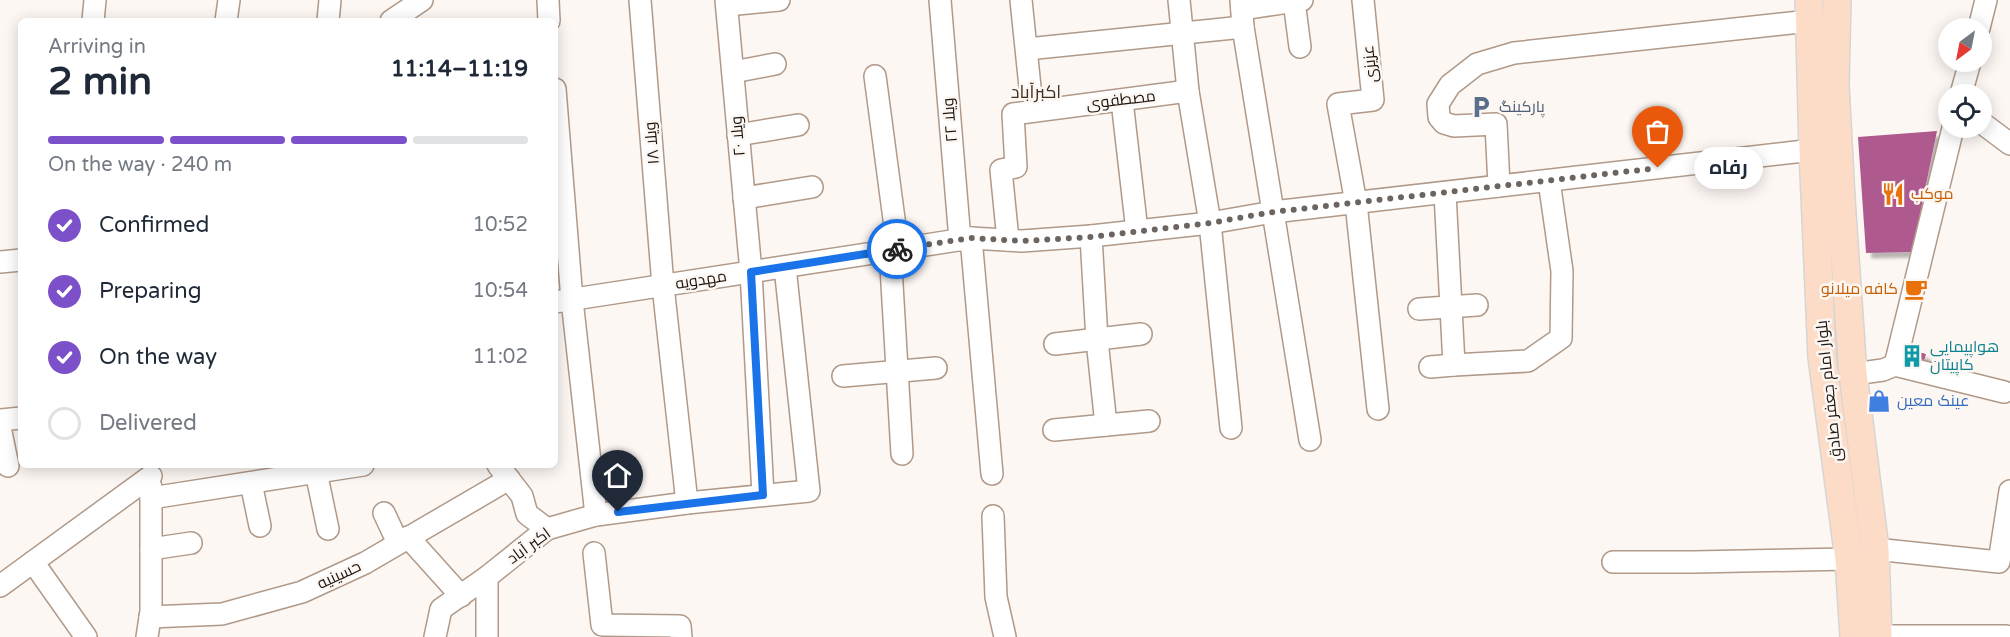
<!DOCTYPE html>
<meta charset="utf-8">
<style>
:root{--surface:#fff;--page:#f6f6f7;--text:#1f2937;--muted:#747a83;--line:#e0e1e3;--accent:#7c50c9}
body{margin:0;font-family:"Varela Round",Cairo,sans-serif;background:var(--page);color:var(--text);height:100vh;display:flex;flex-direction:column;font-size:22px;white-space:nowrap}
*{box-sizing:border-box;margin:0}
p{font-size:20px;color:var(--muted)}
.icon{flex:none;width:33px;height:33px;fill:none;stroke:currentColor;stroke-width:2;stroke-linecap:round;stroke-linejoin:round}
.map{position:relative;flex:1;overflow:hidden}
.side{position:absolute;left:18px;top:18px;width:540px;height:450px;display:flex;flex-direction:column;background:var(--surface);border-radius:9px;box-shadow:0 3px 15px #0003}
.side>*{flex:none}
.needle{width:39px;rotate:212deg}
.fabs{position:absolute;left:1938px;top:18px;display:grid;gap:12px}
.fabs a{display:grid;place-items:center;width:54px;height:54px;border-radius:50%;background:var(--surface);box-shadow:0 3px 15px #0003;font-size:30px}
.pin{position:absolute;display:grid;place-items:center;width:51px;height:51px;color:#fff;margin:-62px -26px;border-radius:50% 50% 50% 0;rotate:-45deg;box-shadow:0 0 6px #0007}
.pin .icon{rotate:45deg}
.courier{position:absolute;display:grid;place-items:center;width:60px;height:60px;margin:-30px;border:4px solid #1a73e8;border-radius:50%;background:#fff;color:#222;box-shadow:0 2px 8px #0007}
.bubble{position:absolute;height:42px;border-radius:21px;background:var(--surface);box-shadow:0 3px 15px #0003;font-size:20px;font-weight:700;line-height:42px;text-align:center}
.headline em{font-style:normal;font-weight:700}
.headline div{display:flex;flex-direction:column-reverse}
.headline{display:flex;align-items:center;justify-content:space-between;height:102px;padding:0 30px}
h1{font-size:39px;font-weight:700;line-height:45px}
.bar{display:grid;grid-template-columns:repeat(4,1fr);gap:9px 6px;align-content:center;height:72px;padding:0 30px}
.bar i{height:8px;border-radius:4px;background:var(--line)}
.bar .current{background:var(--accent)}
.bar p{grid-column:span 4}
ol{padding:0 30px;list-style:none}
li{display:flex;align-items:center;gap:18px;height:66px}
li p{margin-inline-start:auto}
li .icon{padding:6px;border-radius:50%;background:var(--accent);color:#fff;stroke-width:4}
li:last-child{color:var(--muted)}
li i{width:33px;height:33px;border:3px solid var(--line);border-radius:50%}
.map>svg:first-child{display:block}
</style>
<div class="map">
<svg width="2010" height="637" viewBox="0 0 2010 637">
<defs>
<filter id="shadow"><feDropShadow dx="5.5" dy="5.5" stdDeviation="1.5" flood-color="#0004"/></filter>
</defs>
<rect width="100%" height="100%" fill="#fcf7f3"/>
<g fill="#ae5a8f" filter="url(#shadow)">
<polygon points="1937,131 1912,252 1866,253 1858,137"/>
<polygon points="1901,347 1926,354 1923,364 1899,358"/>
</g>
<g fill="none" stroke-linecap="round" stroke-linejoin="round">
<g stroke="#b09988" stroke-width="24">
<g id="minor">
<polyline points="548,0 549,21"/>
<polyline points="640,0 663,286 687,503"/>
<polyline points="726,0 751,272 763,495"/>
<polyline points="940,0 960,240"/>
<polyline points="1021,0 1030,87"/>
<polyline points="1179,0 1188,91 1210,223 1231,428"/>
<polyline points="1241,0 1243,27 1310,440"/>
<polyline points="1363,0 1373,100 1338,104 1356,203 1378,409"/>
<polyline points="1294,1 1300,47"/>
<polyline points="727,5 779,0"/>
<polyline points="1242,9 1302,0"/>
<polyline points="93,21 95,0"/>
<polyline points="226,21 229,0"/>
<polyline points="328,21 330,0"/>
<polyline points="391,21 422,0"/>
<polyline points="1979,28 1986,0"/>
<polyline points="1027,49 1243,27"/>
<polyline points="733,72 775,64"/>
<polyline points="875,76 898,249"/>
<polyline points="555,89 572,300 596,515"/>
<polyline points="1961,94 1970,62"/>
<polyline points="1122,101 1137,231"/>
<polyline points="1982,123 2010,144"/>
<polyline points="738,135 798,125"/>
<polyline points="1499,186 1496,124 1454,126 1444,123 1439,117 1438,104 1450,85 1477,64 1514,53 1809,21"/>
<polyline points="1445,193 1454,365 1528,361 1561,338 1562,271 1549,181"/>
<polyline points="744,198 812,187"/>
<polyline points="1091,236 1097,340 1106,425"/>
<polyline points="971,238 992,474"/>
<polyline points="1008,240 1001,170 1016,167 1013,114 1188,91"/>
<polyline points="890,250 902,454"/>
<polyline points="0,262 21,260"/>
<polyline points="555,302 971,238 1022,241 1091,236 1210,223 1273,212 1813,150"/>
<polyline points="1419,309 1477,305"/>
<polyline points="1055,344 1141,334"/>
<polyline points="1895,365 1953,128"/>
<polyline points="1430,367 1454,365"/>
<polyline points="1853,374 1883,370 1895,365 2004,392"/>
<polyline points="843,376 936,368"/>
<polyline points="0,420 21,418"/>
<polyline points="0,427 8,466"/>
<polyline points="1054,430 1149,421"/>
<polyline points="498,465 522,496 527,514 547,529"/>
<polyline points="316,472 328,529"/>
<polyline points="251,483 260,526"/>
<polyline points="151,498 363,465"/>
<polyline points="384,513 398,543"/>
<polyline points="993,516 996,597 1005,637"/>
<polyline points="408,537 461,596"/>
<polyline points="151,549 191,543"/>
<polyline points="1875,549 1999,562 2010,491"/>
<polyline points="594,553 602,625 680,626 681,637"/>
<polyline points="33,562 86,637"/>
<polyline points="1613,562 1694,562 1849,559"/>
<polyline points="0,586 151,476"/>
<polyline points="150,617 222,614 302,592 365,563 509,479"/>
<polyline points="1878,636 2006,636"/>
<polyline points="147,637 151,611 151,487"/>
<polyline points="435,637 441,609 487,577 547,529 596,515 687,503 809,491 785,267"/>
<polyline points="487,637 487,577"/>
</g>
</g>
<g stroke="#d6d5d4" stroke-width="30">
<g id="major">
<polyline points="1809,0 1813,150 1822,357 1849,559 1854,637"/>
<polyline points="1837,0 1835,84 1841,199 1853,374 1875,549 1878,637"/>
</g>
</g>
<use href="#minor" stroke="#fff" stroke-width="21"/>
<use href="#major" stroke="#fddcc7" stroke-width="27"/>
</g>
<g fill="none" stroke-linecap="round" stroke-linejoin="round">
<polyline stroke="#6c645f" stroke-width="6" stroke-dasharray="0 10.8" points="897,249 971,238 1022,241 1091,237 1210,223 1273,212 1658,168"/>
<polyline stroke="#1a73e8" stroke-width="8" points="618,512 763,495 751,272 897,249"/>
</g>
<defs>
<g id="parking-bare" transform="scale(1.8)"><path d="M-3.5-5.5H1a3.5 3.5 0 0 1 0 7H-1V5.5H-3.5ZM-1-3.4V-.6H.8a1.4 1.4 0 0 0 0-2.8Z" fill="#5c6f8a" stroke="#fcf7f3" stroke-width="2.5" paint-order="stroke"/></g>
<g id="restaurant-bare" transform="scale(1.8)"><path d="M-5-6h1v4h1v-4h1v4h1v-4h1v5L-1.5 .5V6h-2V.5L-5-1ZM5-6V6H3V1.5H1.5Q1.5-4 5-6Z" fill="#e8710a" stroke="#fcf7f3" stroke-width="2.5" paint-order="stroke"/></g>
<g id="cafe-bare" transform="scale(1.8)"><path d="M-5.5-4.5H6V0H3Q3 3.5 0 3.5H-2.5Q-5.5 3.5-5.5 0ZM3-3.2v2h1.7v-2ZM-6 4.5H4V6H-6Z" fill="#e8710a" stroke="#fcf7f3" stroke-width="2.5" paint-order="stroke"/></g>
<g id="building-bare" transform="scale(1.8)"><path d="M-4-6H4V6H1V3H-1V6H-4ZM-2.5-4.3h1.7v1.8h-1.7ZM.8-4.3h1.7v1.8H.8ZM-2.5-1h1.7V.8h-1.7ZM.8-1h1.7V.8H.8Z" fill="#0f9aa8" stroke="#fcf7f3" stroke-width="2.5" paint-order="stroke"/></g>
<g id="shop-bare" transform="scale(1.8)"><path d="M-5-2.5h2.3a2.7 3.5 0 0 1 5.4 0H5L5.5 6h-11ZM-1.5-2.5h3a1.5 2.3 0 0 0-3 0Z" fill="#3f7fe0" stroke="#fcf7f3" stroke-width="2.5" paint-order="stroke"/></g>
</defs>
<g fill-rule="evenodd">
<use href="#parking-bare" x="1481" y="107"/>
<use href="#restaurant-bare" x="1893" y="194"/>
<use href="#cafe-bare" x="1916" y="289"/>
<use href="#building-bare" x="1912" y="356"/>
<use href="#shop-bare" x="1879" y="401"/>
</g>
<g text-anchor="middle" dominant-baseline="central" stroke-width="5" stroke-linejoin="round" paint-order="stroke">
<g font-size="16" fill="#1e150f" stroke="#fcf7f3">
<text transform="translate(1370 64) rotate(-96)">عزیزی</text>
<text transform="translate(1121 100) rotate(-7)">مصطفوی</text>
<text transform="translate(950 120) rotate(-95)">ویلا ۲۲</text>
<text transform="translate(738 136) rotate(-95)">ویلا ۲۰</text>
<text transform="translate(652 143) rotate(-95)">ویلا ۱۸</text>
<text transform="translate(701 280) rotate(-9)">مهدویه</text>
<text transform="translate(1829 391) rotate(-96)">بلوار امام جعفر صادق</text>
<text transform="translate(529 546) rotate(-36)">اکبر آباد</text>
<text transform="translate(339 575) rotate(-25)">حسینیه</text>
</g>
<g font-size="16" fill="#4e5e75" stroke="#fcf7f3" text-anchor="start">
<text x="1499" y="107">پارکینگ</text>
</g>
<g font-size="16" fill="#c56008" stroke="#fcf7f3" text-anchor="start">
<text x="1911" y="194">موکب</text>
<text x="1898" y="289" text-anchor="end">کافه میلانو</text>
</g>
<g font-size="16" fill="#0d838f" stroke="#fcf7f3" text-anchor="start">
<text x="1930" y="347">هواپیمایی<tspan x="1930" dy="18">کاپیتان</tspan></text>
</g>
<g font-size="16" fill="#366cbe" stroke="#fcf7f3" text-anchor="start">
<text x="1897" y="401">عینک معین</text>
</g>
<g font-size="18" fill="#412f21" stroke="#fcf7f3">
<text x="1036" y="92">اکبرآباد</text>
</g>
</g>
</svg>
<div class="fabs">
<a><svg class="needle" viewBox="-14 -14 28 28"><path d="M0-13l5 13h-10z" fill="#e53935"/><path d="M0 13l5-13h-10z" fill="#747a83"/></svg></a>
<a><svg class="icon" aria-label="locate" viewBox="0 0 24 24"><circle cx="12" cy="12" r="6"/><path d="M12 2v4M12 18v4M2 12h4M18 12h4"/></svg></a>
</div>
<div class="pin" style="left:1658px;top:168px;background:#ea580c"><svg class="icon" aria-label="bag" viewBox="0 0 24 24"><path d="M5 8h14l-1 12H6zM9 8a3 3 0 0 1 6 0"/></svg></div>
<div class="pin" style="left:618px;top:512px;background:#1f2937"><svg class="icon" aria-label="home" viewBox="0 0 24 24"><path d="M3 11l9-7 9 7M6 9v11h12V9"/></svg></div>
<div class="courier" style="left:897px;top:249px"><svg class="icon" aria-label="bike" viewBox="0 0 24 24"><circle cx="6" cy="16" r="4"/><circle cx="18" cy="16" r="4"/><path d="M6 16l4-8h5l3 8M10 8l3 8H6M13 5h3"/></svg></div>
<div class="bubble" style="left:1694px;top:147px;width:69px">رفاه</div>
<section class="side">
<div class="headline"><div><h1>2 min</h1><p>Arriving in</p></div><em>11:14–11:19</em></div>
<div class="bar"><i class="current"></i><i class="current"></i><i class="current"></i><i></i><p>On the way · 240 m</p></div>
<ol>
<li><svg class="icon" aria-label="check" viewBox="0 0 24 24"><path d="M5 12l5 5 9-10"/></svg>Confirmed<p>10:52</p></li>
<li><svg class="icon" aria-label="check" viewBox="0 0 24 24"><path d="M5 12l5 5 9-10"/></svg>Preparing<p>10:54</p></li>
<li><svg class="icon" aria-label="check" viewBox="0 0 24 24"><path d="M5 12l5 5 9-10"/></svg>On the way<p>11:02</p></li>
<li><i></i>Delivered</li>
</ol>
</section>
</div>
